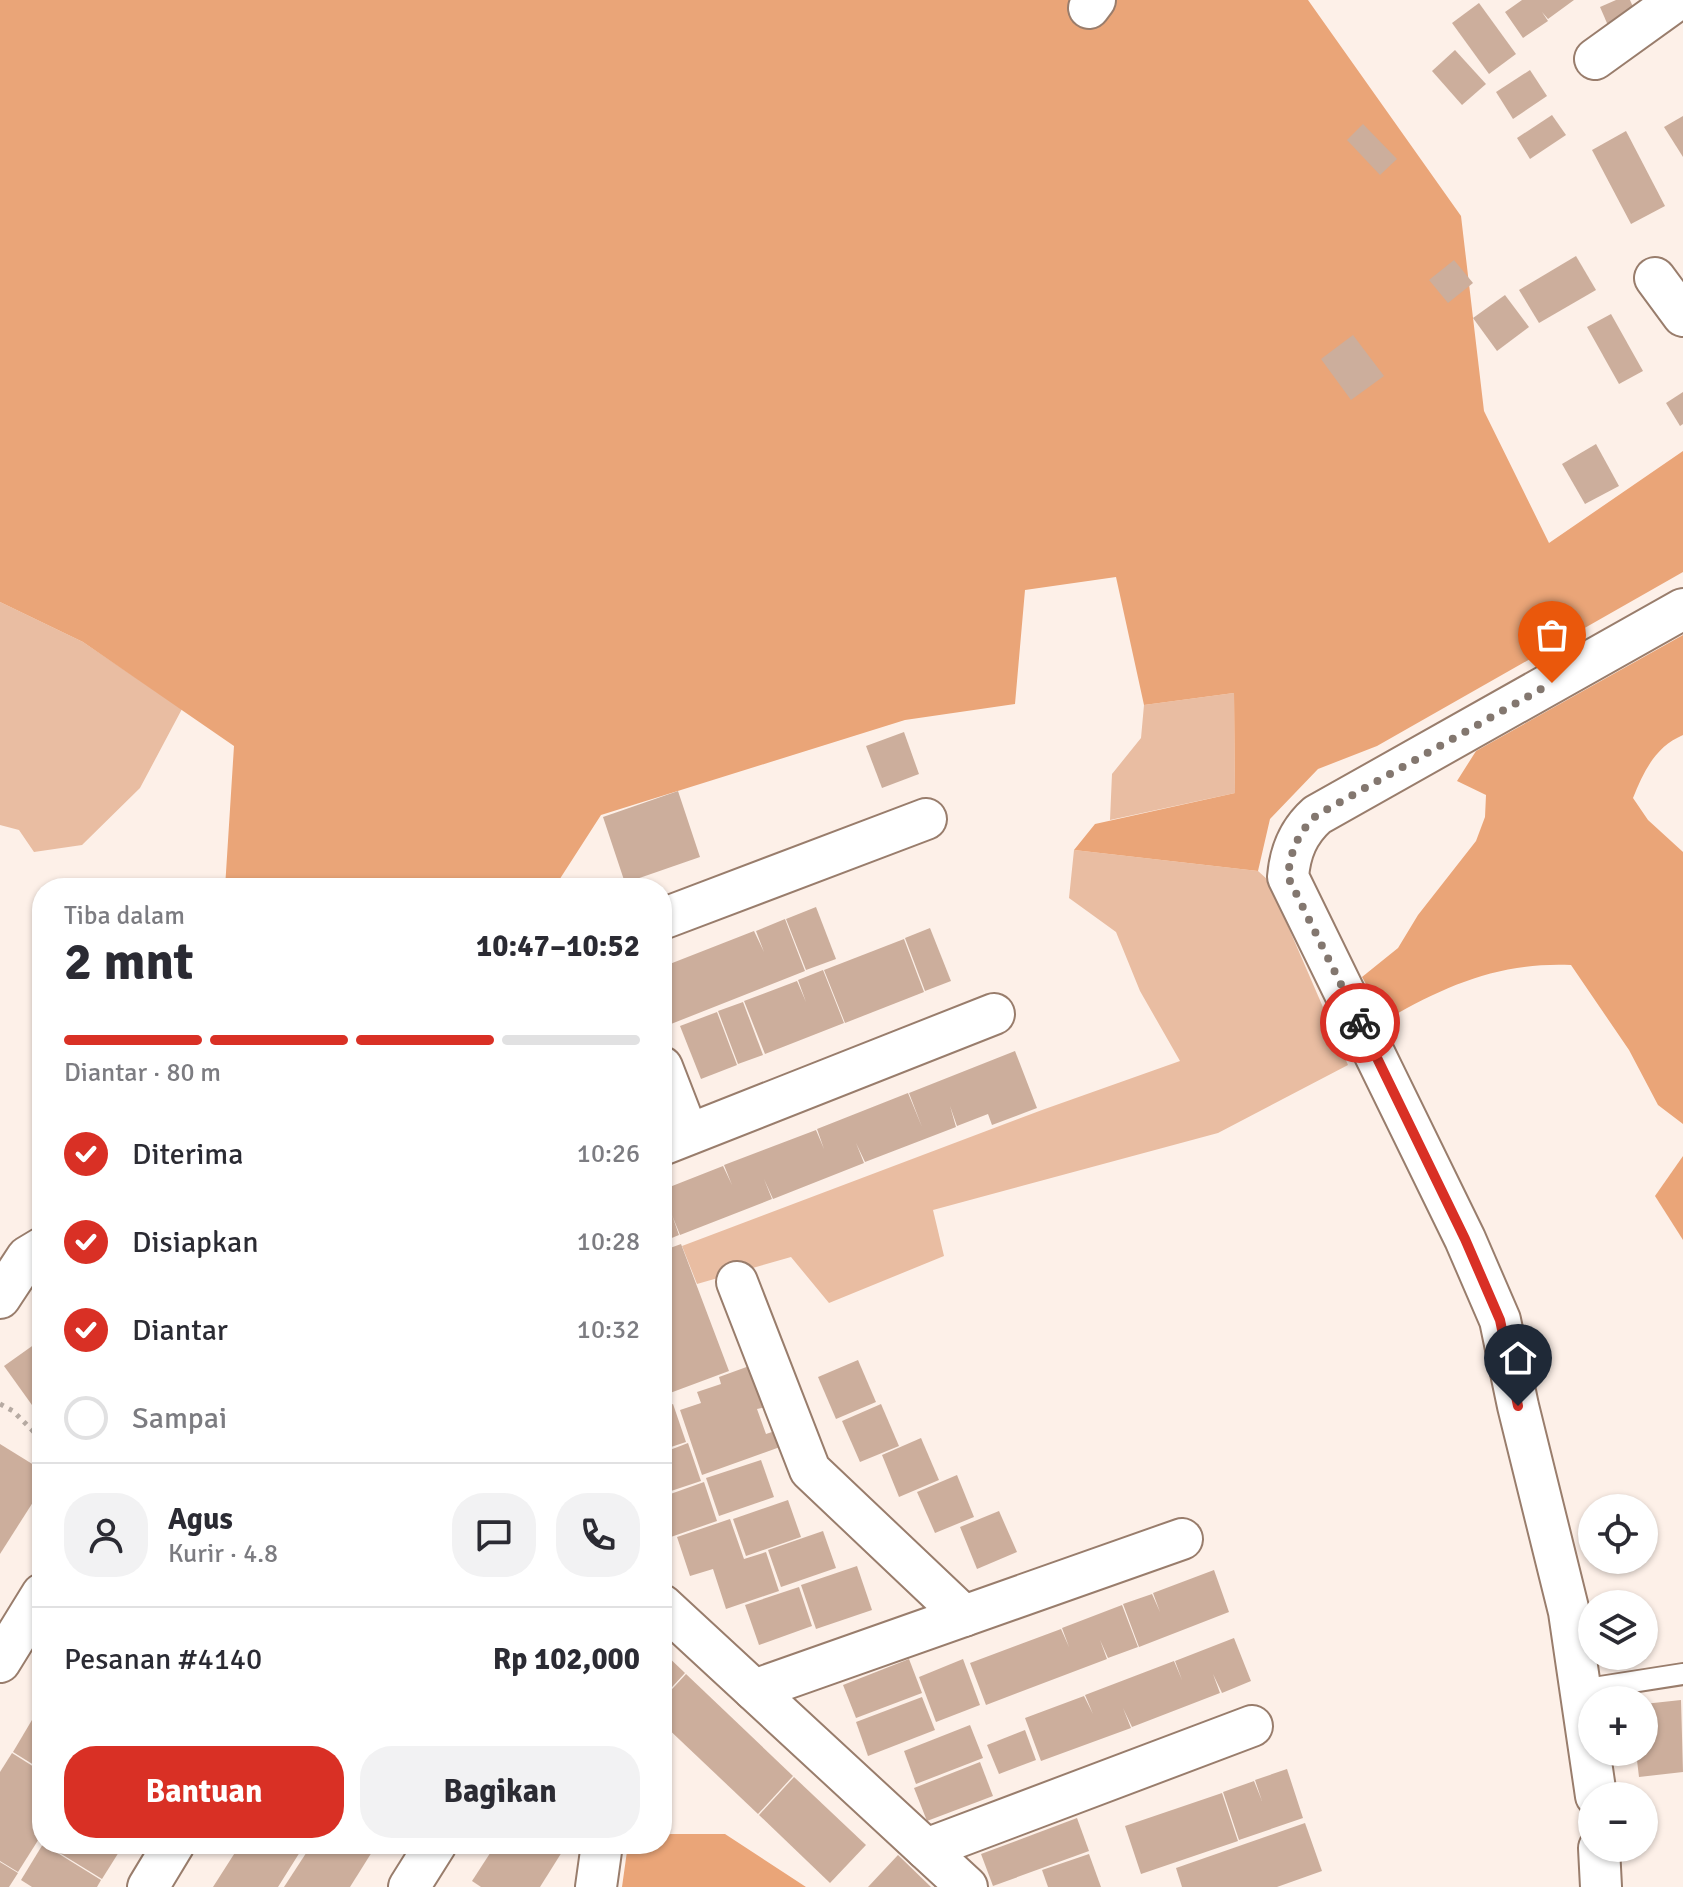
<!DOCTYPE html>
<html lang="id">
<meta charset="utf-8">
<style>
:root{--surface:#fff;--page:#f2f2f3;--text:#2b2b33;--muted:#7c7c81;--line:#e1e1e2;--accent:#d93025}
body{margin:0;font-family:Signika,sans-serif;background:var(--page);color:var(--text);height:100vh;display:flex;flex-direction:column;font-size:30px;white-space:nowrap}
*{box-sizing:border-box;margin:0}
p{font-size:26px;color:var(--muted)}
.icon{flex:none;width:44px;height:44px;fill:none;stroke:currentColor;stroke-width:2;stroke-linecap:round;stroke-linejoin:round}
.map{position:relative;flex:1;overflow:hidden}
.drawer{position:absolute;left:32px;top:878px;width:640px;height:976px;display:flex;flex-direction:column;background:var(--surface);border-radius:32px;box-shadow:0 2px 6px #0004}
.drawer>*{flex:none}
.tools{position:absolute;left:1578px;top:1494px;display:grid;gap:16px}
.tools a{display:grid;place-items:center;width:80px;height:80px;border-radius:50%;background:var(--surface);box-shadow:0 2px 6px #0004;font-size:40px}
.pin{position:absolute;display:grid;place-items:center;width:68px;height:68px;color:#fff;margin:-82px -34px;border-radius:50% 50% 50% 0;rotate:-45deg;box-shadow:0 0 8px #0007}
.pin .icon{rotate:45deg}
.courier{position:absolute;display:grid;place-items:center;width:80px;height:80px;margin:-40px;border:6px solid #d93025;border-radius:50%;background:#fff;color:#222;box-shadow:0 2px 10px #0007}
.summary em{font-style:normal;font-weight:700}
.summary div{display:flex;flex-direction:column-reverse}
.summary{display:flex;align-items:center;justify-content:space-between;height:136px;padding:0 32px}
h1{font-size:52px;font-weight:700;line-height:60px}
.bar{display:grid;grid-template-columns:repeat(4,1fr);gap:12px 8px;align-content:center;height:96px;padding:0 32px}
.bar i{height:10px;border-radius:6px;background:var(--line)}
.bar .selected{background:var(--accent)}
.bar p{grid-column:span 4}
.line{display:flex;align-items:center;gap:20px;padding:0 32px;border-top:2px solid var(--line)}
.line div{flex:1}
.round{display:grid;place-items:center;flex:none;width:84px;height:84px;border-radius:32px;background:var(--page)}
ol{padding:0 32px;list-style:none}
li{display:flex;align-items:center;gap:24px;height:88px}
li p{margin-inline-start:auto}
li .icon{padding:8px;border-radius:50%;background:var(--accent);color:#fff;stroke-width:4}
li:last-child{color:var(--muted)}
li i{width:44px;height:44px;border:4px solid var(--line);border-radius:50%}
.cta{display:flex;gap:16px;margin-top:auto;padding:16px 32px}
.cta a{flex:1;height:92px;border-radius:32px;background:var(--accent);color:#fff;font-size:32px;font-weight:700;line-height:92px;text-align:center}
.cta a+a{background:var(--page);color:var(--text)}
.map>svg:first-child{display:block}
</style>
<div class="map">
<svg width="1683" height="1887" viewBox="0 0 1683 1887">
<rect width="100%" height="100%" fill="#fdf0e8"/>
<g fill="#e9bda2">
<polygon points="0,602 83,642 182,709 140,788 82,845 34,852 19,830 0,825"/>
<polygon points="1234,693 1235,793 1110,820 1112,774 1141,738 1144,705"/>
<polygon points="1074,850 1258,871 1268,880 1348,1065 1218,1133 933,1210 944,1256 829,1303 791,1257 697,1284 682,1246 1042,1110 1180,1061 1140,991 1116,932 1069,898"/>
</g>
<g fill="#eaa578">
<polygon points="0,0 1308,0 1461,216 1484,411 1549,543 1683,451 1683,572 1377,746 1318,769 1270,819 1258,871 1074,850 1095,824 1235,793 1234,693 1144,705 1116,577 1025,590 1015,704 905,720 601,815 554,888 225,888 234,746 83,642 0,602"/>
<path d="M1683,635V735C1655,747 1644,771 1633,798L1648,820L1683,852V1124L1658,1105L1629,1050L1571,965C1500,962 1446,985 1386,1020L1362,977L1398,948L1418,915L1476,841L1485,817L1486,795L1457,781L1476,751Z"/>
<polygon points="1683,1156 1683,1240 1655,1196"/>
<polygon points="662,1834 725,1834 806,1887 622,1887 628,1844 662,1844"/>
</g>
<g fill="#ccae9c">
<polygon points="1522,0 1574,0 1548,19 1542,12 1548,21 1523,38 1505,12"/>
<polygon points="1616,0 1630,0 1638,18 1610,30 1600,7"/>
<polygon points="1479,3 1516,54 1489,74 1452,23"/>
<polygon points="1455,50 1486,84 1462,105 1432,71"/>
<polygon points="1530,70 1547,96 1513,119 1496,92"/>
<polygon points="1552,115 1566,135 1530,159 1517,138"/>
<polygon points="1683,116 1683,157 1664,127"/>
<polygon points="1363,124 1397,159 1380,175 1347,140"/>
<polygon points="1626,131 1665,206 1631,224 1592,150"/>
<polygon points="1576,256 1596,290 1539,323 1519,290"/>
<polygon points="1454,260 1473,283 1448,303 1429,280"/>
<polygon points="1505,295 1529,327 1497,351 1473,318"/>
<polygon points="1611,314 1643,371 1619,384 1587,327"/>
<polygon points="1353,335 1384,376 1351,400 1321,359"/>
<polygon points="1683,392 1683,424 1680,426 1666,403"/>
<polygon points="1596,444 1619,486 1585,504 1562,464"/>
<polygon points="904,732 919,774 882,788 866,746"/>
<polygon points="678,791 700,857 625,883 603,817"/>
<polygon points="816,907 836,959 806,970 786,919"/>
<polygon points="785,919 805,971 671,1024 662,1001 662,967 754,931 764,952 756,931"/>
<polygon points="930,928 951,981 925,991 905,938"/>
<polygon points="904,939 924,992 845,1023 824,970"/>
<polygon points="823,970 844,1023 765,1054 744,1001 797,981 806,1002 798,980"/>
<polygon points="743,1002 763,1055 738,1064 718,1011"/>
<polygon points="717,1012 737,1065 701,1079 680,1026"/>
<polygon points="1015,1051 1037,1108 992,1125 988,1114 957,1126 950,1106 956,1127 865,1162 856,1143 864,1163 773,1199 764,1179 772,1199 680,1235 672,1215 679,1235 662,1242 662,1190 723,1166 732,1185 724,1165 816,1130 824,1149 817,1129 908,1093 922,1127 909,1093"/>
<polygon points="681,1244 729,1371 670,1393 664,1378 672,1403 662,1407 662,1251"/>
<polygon points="42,1339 42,1419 4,1366"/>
<polygon points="858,1360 876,1402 836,1419 818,1377"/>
<polygon points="752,1365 766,1407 757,1409 766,1434 775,1431 780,1447 702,1475 680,1410 701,1403 697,1392 721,1384 719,1377"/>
<polygon points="673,1404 686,1442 662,1450 662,1408"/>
<polygon points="881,1404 899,1446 860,1462 842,1421"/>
<polygon points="921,1438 939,1480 899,1497 882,1455"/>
<polygon points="688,1443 701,1481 662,1494 662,1453"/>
<polygon points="0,1444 42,1470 42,1488 0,1554"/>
<polygon points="761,1460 774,1497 719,1516 706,1478"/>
<polygon points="957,1475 974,1517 935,1533 917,1492"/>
<polygon points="704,1482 717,1521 665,1539 662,1532 662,1497"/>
<polygon points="788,1500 801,1537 746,1556 733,1519"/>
<polygon points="999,1511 1017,1552 977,1569 960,1527"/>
<polygon points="730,1519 744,1559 766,1552 779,1591 726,1609 713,1569 690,1576 677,1537"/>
<polygon points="823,1531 836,1568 781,1587 768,1550"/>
<polygon points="857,1566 872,1610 816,1629 801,1585"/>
<polygon points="1214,1570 1229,1612 1139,1647 1123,1604 1152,1594 1160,1612 1153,1593"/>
<polygon points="799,1587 812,1626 759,1645 745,1605"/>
<polygon points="1122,1605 1138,1647 1108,1658 1100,1640 1107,1659 986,1705 970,1663 1061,1629 1069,1647 1062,1628"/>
<polygon points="1234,1638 1251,1681 1222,1693 1213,1674 1220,1693 1132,1727 1123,1708 1131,1728 1041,1761 1025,1718 1084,1696 1093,1714 1085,1695 1174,1661 1182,1680 1175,1661"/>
<polygon points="662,1651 685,1673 662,1698"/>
<polygon points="909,1659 922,1693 856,1718 843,1685"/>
<polygon points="963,1659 980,1705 936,1722 919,1677"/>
<polygon points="686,1674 793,1776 758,1814 662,1723 662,1700"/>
<polygon points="922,1697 935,1730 868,1756 856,1722"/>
<polygon points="1681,1700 1683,1772 1639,1777 1636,1752 1644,1752 1644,1704"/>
<polygon points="42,1703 42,1770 13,1752"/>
<polygon points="970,1725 983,1758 916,1784 904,1751"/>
<polygon points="1025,1730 1036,1760 999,1774 987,1745"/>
<polygon points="12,1753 42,1772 42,1834 18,1872 0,1861 0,1772"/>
<polygon points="980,1762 993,1796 927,1821 914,1788"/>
<polygon points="1287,1769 1303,1818 1239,1840 1223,1792 1254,1781 1262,1801 1255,1780"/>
<polygon points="794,1777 866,1845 830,1883 759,1815"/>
<polygon points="1222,1793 1238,1841 1141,1874 1125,1826"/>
<polygon points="1077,1818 1089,1851 993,1886 981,1854"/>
<polygon points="1305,1823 1322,1871 1277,1887 1182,1887 1176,1868"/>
<polygon points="43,1844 101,1880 97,1887 32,1887 21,1880"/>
<polygon points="45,1844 124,1844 102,1879"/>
<polygon points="240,1844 305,1844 278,1887 213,1887 236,1851 244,1854 236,1850"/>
<polygon points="312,1844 377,1844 350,1887 284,1887"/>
<polygon points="496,1844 567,1844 540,1887 481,1887 472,1881"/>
<polygon points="1089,1854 1101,1887 1048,1887 1042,1870"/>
<polygon points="898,1855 931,1887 868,1887"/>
<polygon points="0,1862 18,1873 9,1887 0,1887"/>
</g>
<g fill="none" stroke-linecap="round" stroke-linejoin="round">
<g stroke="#997d6c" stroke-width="24">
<polyline id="service" points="1581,1690 1683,1674"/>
</g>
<g stroke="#997d6c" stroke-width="44">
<g id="minor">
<polyline points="1089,8 1095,0"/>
<polyline points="1595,59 1677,0"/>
<polyline points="1655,278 1683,316"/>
<polyline points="662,919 926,819"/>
<polyline points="662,1067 688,1134"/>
<polyline points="662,1145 994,1014"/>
<polyline points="737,1282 810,1470 964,1616"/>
<polyline points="0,1298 27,1257 42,1248"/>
<polyline points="662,1605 967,1887"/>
<polyline points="0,1662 42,1594"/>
<polyline points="754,1690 1182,1539"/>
<path d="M1596,1796L1569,1612L1518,1406L1500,1320L1465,1239L1288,877C1290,852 1298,832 1317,815L1683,609"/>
<polyline points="1599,1848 1601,1887"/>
<polyline points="926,1849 1252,1726"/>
<polyline points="148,1887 174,1844"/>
<polyline points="409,1887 436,1844"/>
<polyline points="596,1887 602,1844"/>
</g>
</g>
<polyline stroke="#b6aaa2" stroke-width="5" stroke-dasharray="4 6" stroke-linecap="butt" points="0,1404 13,1411 42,1440"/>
<use href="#service" stroke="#fff" stroke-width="20"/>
<use href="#minor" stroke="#fff" stroke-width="40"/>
</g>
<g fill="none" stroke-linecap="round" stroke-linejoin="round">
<path stroke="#83776f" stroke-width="8" stroke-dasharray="0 14.4" d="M1360,1023L1288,877C1290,852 1298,832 1317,815L1552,683"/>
<polyline stroke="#d93025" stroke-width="10" points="1360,1023 1465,1239 1500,1320 1518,1406"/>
</g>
</svg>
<div class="tools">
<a><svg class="icon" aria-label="locate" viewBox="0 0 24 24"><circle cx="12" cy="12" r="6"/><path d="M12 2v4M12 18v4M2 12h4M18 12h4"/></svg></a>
<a><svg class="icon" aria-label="layers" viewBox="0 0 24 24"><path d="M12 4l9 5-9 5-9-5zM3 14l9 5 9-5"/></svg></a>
<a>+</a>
<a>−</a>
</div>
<div class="pin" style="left:1552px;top:683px;background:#ea580c"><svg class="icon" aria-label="bag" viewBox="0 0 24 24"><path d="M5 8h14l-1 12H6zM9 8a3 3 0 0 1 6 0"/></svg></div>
<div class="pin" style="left:1518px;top:1406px;background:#1f2937"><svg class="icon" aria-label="home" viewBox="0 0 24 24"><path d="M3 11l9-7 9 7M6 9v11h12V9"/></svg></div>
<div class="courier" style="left:1360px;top:1023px"><svg class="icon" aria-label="bike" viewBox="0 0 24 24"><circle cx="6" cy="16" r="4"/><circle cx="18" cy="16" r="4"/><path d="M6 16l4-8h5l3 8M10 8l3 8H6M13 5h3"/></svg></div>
<section class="drawer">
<div class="summary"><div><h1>2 mnt</h1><p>Tiba dalam</p></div><em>10:47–10:52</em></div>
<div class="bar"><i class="selected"></i><i class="selected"></i><i class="selected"></i><i></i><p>Diantar · 80 m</p></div>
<ol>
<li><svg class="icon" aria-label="check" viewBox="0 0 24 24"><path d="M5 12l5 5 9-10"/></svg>Diterima<p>10:26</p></li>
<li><svg class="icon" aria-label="check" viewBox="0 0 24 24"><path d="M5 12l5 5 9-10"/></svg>Disiapkan<p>10:28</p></li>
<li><svg class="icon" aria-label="check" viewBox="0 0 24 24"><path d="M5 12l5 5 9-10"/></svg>Diantar<p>10:32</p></li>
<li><i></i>Sampai</li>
</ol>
<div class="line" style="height:144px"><a class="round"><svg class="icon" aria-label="person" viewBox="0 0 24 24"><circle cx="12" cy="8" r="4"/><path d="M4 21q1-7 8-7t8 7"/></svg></a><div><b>Agus</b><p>Kurir · 4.8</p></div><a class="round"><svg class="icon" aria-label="chat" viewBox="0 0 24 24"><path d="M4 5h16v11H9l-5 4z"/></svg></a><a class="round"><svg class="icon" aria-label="phone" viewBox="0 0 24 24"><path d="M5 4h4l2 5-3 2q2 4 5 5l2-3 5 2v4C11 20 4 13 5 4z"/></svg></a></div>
<div class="line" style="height:104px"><div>Pesanan #4140</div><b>Rp 102,000</b></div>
<div class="cta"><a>Bantuan</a><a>Bagikan</a></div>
</section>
</div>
